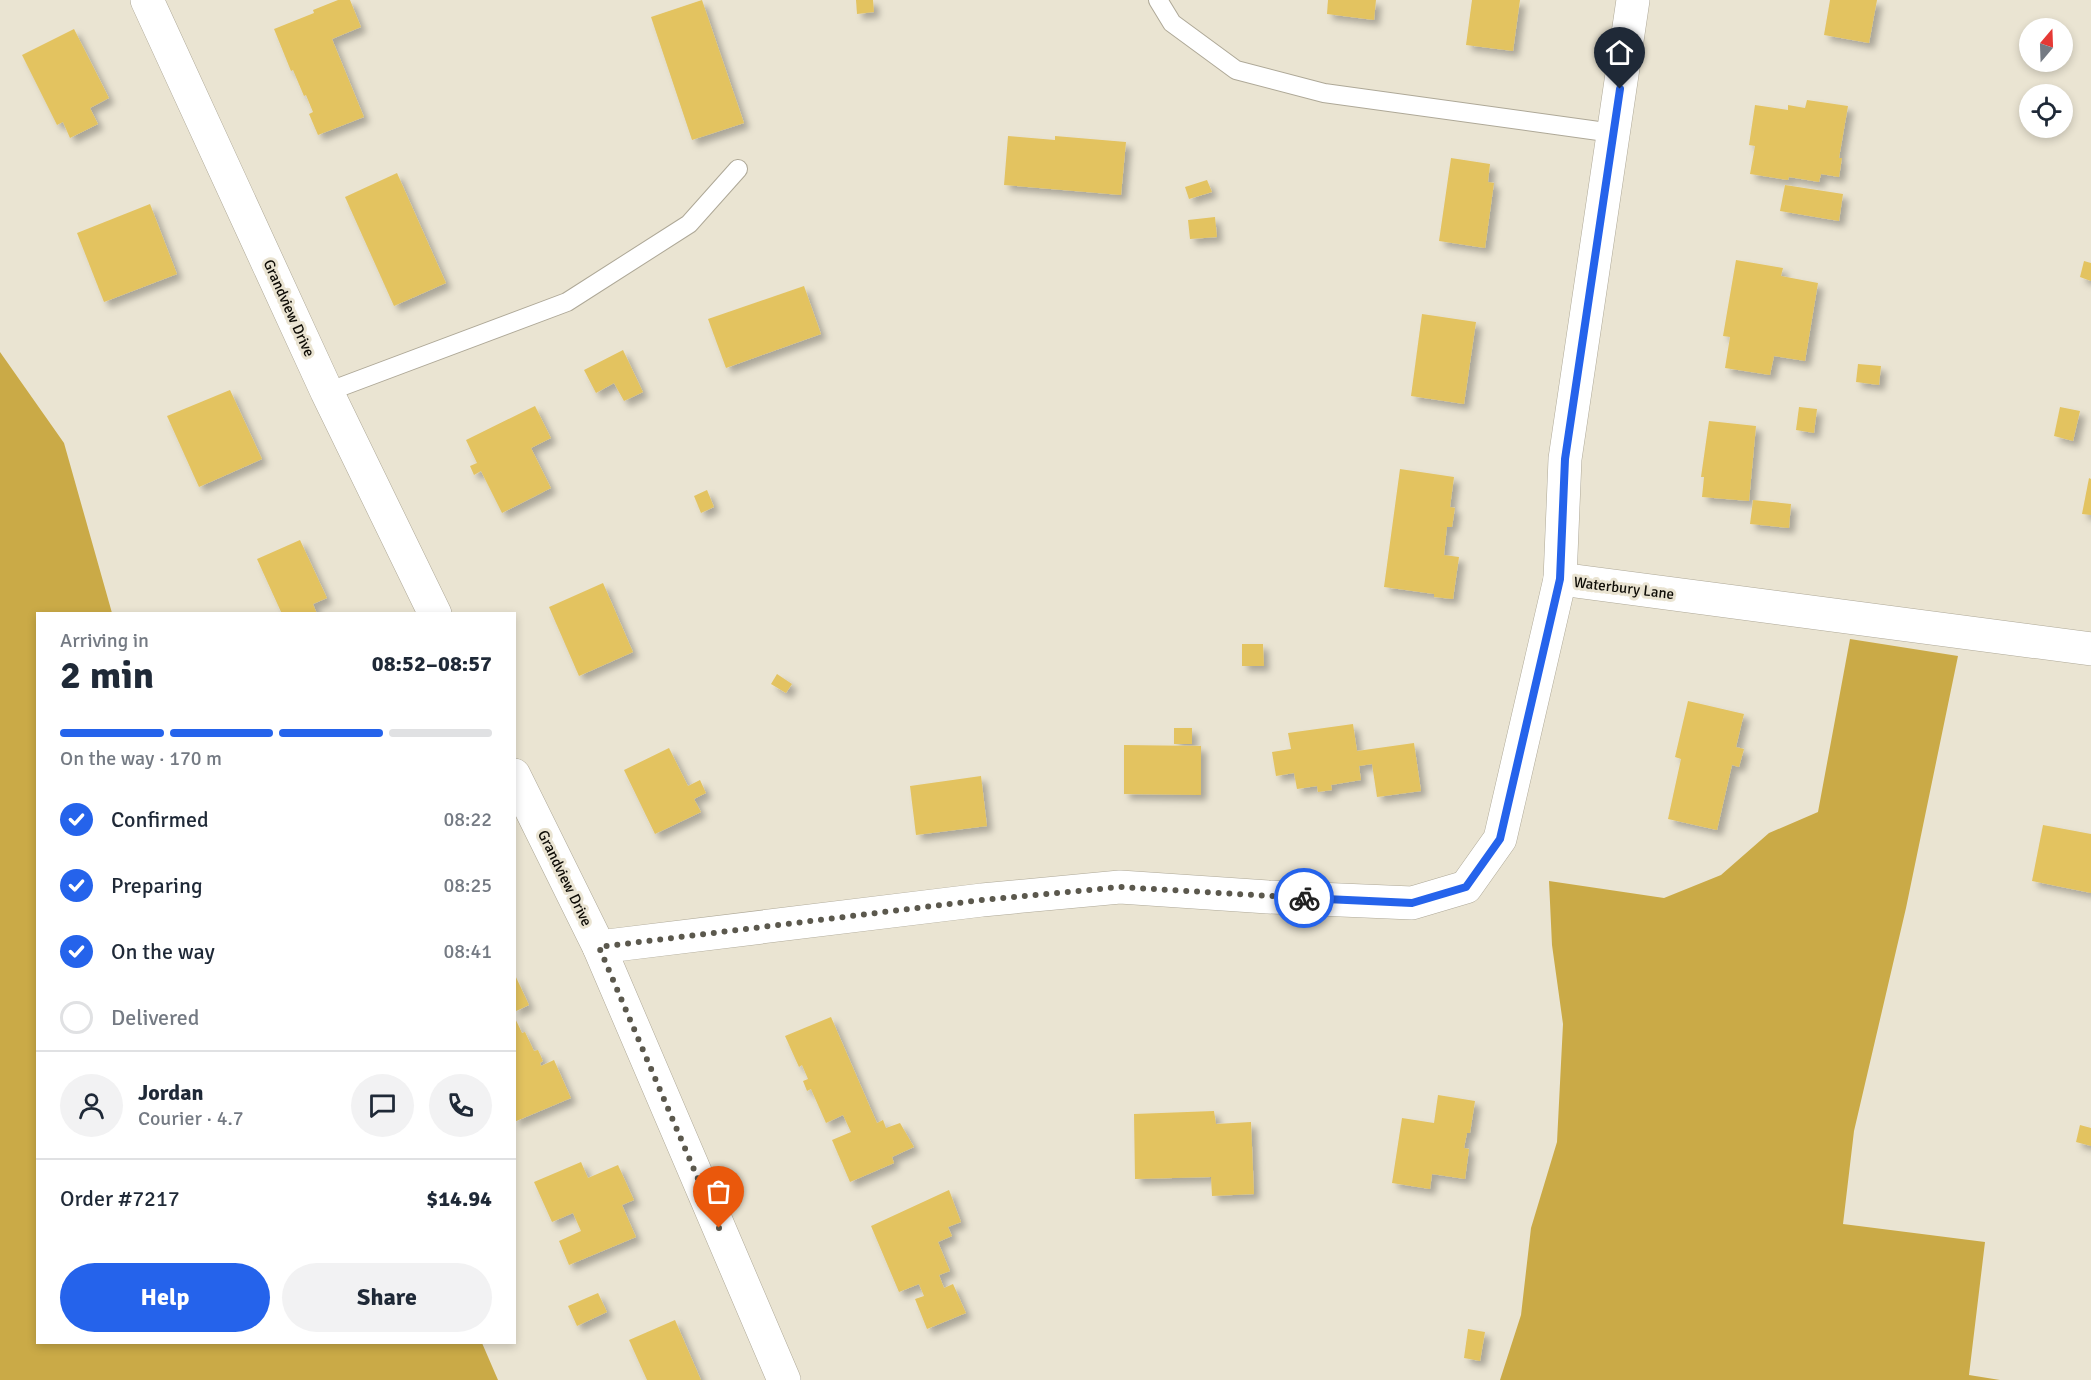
<!DOCTYPE html>
<meta charset="utf-8">
<style>
:root{--surface:#fff;--page:#f2f2f3;--text:#1f2937;--muted:#747a83;--line:#e0e1e3;--accent:#2563eb}
body{margin:0;font-family:Signika,sans-serif;background:var(--page);color:var(--text);height:100vh;display:flex;flex-direction:column;font-size:22px;white-space:nowrap}
*{box-sizing:border-box;margin:0}
p{font-size:20px;color:var(--muted)}
.icon{flex:none;width:33px;height:33px;fill:none;stroke:currentColor;stroke-width:2;stroke-linecap:round;stroke-linejoin:round}
.map{position:relative;flex:1;overflow:hidden}
.panel{position:absolute;left:36px;top:612px;width:480px;height:732px;display:flex;flex-direction:column;background:var(--surface);border-radius:0px;box-shadow:0 3px 9px #0003}
.panel>*{flex:none}
.needle{width:39px;rotate:19deg}
.fabs{position:absolute;left:2019px;top:18px;display:grid;gap:12px}
.fabs a{display:grid;place-items:center;width:54px;height:54px;border-radius:50%;background:var(--surface);box-shadow:0 3px 9px #0003;font-size:30px}
.pin{position:absolute;display:grid;place-items:center;width:51px;height:51px;color:#fff;margin:-62px -26px;border-radius:50% 50% 50% 0;rotate:-45deg;box-shadow:0 0 6px #0007}
.pin .icon{rotate:45deg}
.courier{position:absolute;display:grid;place-items:center;width:60px;height:60px;margin:-30px;border:4px solid #2563eb;border-radius:50%;background:#fff;color:#222;box-shadow:0 2px 8px #0007}
.headline em{font-style:normal;font-weight:700}
.headline div{display:flex;flex-direction:column-reverse}
.headline{display:flex;align-items:center;justify-content:space-between;height:102px;padding:0 24px}
h1{font-size:39px;font-weight:700;line-height:45px}
.bar{display:grid;grid-template-columns:repeat(4,1fr);gap:9px 6px;align-content:center;height:72px;padding:0 24px}
.bar i{height:8px;border-radius:4px;background:var(--line)}
.bar .selected{background:var(--accent)}
.bar p{grid-column:span 4}
.line{display:flex;align-items:center;gap:15px;padding:0 24px;border-top:2px solid var(--line)}
.line div{flex:1}
.round{display:grid;place-items:center;flex:none;width:63px;height:63px;border-radius:32px;background:var(--page)}
ol{padding:0 24px;list-style:none}
li{display:flex;align-items:center;gap:18px;height:66px}
li p{margin-inline-start:auto}
li .icon{padding:6px;border-radius:50%;background:var(--accent);color:#fff;stroke-width:4}
li:last-child{color:var(--muted)}
li i{width:33px;height:33px;border:3px solid var(--line);border-radius:50%}
.primary-button{display:flex;gap:12px;margin-top:auto;padding:12px 24px}
.primary-button a{flex:1;height:69px;border-radius:36px;background:var(--accent);color:#fff;font-size:24px;font-weight:700;line-height:69px;text-align:center}
.primary-button a+a{background:var(--page);color:var(--text)}
.map>svg:first-child{display:block}
</style>
<div class="map">
<svg width="2091" height="1380" viewBox="0 0 2091 1380">
<defs>
<filter id="shadow"><feDropShadow dx="5.5" dy="5.5" stdDeviation="3" flood-color="#0004"/></filter>
</defs>
<rect width="100%" height="100%" fill="#eae4d2"/>
<g fill="#caaa47">
<polygon points="0,352 64,443 112,613 38,614 38,1342 482,1343 498,1380 0,1380"/>
<polygon points="1850,639 1958,656 1906,908 1854,1131 1843,1224 1985,1242 1969,1375 2000,1380 1500,1380 1521,1315 1531,1228 1557,1142 1563,1024 1552,945 1549,881 1664,898 1721,875 1769,833 1818,812"/>
</g>
<g fill="#e3c361" filter="url(#shadow)">
<polygon points="338,0 350,0 361,27 332,39 364,117 318,135 309,114 313,112 306,95 304,96 293,70 291,71 274,29 314,13 313,10"/>
<polygon points="702,0 744,123 692,140 651,17"/>
<polygon points="856,0 873,0 874,12 857,14"/>
<polygon points="1328,0 1376,0 1374,20 1327,14"/>
<polygon points="1472,0 1520,0 1513,51 1466,45"/>
<polygon points="1830,0 1877,0 1869,43 1824,35"/>
<polygon points="74,29 109,98 90,108 98,124 70,138 63,122 57,125 22,55"/>
<polygon points="1807,100 1848,106 1839,158 1842,158 1839,177 1821,174 1819,182 1789,177 1788,180 1750,174 1755,146 1749,145 1755,105 1788,110 1788,105 1805,108"/>
<polygon points="1008,136 1055,140 1055,136 1126,142 1121,195 1004,185"/>
<polygon points="1451,158 1490,164 1488,182 1494,183 1485,248 1439,241"/>
<polygon points="397,173 446,283 394,306 345,197"/>
<polygon points="1207,180 1212,192 1189,199 1185,187"/>
<polygon points="1785,185 1843,194 1839,221 1780,211"/>
<polygon points="150,204 177,274 104,302 77,233"/>
<polygon points="1215,217 1217,237 1190,239 1188,220"/>
<polygon points="1736,260 1783,268 1781,276 1818,283 1805,361 1774,356 1770,375 1725,368 1730,337 1723,336"/>
<polygon points="2084,261 2091,263 2091,281 2080,277"/>
<polygon points="804,286 821,334 726,368 708,319"/>
<polygon points="1422,314 1476,322 1464,404 1411,396"/>
<polygon points="623,350 643,392 624,401 614,383 596,393 584,370"/>
<polygon points="1858,364 1881,366 1879,385 1856,382"/>
<polygon points="230,390 262,459 199,487 167,416"/>
<polygon points="535,406 551,438 531,448 551,488 502,513 481,471 474,475 470,466 477,463 466,440"/>
<polygon points="1799,407 1817,409 1814,433 1796,430"/>
<polygon points="2060,407 2080,411 2073,441 2054,436"/>
<polygon points="1709,421 1756,426 1749,501 1702,497 1704,477 1701,477"/>
<polygon points="1400,469 1454,477 1450,507 1455,508 1452,527 1447,527 1444,555 1459,557 1453,599 1434,597 1434,594 1384,587"/>
<polygon points="2089,478 2091,479 2091,515 2082,514"/>
<polygon points="707,490 714,507 701,513 694,496"/>
<polygon points="1753,500 1791,504 1789,528 1750,524"/>
<polygon points="300,540 327,598 313,604 317,614 296,614 295,612 282,614 257,559"/>
<polygon points="603,583 633,652 579,676 549,607"/>
<polygon points="1242,644 1263,644 1264,666 1242,666"/>
<polygon points="777,674 792,684 786,693 771,684"/>
<polygon points="1688,701 1744,714 1736,747 1744,749 1739,767 1732,765 1717,830 1668,819 1681,759 1675,757"/>
<polygon points="1353,724 1357,751 1414,743 1421,791 1377,797 1372,764 1359,766 1361,780 1331,785 1332,790 1318,792 1317,786 1297,789 1294,773 1276,776 1272,752 1291,749 1288,733"/>
<rect x="1174" y="728" width="18" height="16"/>
<polygon points="1124,745 1201,746 1201,795 1124,794"/>
<polygon points="669,748 688,786 700,780 706,793 694,799 701,812 655,834 624,770"/>
<polygon points="981,776 987,826 916,835 910,786"/>
<polygon points="2043,825 2091,834 2091,893 2032,881"/>
<polygon points="514,973 529,1005 514,1012"/>
<polygon points="514,1016 522,1033 525,1032 534,1051 538,1050 543,1061 540,1063 541,1066 554,1060 571,1098 514,1122"/>
<polygon points="831,1017 877,1123 883,1120 886,1128 900,1123 914,1147 892,1157 894,1163 850,1182 832,1140 851,1132 843,1115 826,1123 811,1089 807,1091 803,1081 808,1079 802,1065 799,1067 785,1036"/>
<polygon points="1438,1095 1475,1101 1470,1133 1467,1133 1464,1148 1469,1149 1465,1179 1432,1174 1430,1189 1392,1183 1402,1118 1434,1123"/>
<polygon points="1214,1111 1216,1124 1251,1122 1254,1194 1212,1196 1211,1177 1135,1179 1134,1114"/>
<polygon points="2080,1125 2091,1128 2091,1146 2076,1142"/>
<polygon points="581,1162 588,1178 618,1165 634,1200 622,1205 636,1237 569,1265 559,1241 581,1231 573,1213 552,1222 534,1182"/>
<polygon points="949,1190 961,1222 948,1227 952,1236 938,1242 950,1271 939,1275 944,1288 953,1284 966,1313 927,1329 915,1299 924,1296 919,1284 899,1292 871,1226"/>
<polygon points="598,1293 607,1312 577,1326 568,1306"/>
<polygon points="675,1320 701,1380 647,1380 629,1340"/>
<polygon points="1468,1329 1485,1332 1480,1361 1464,1358"/>
</g>
<g fill="none" stroke-linecap="round" stroke-linejoin="round">
<g stroke="#aea897" stroke-width="20">
<g id="service">
<polyline points="1158,0 1172,23 1236,70 1324,93 1613,133"/>
<polyline points="327,392 567,302 689,224 738,169"/>
</g>
</g>
<g stroke="#aea897" stroke-width="34">
<g id="minor">
<polyline points="147,0 327,392 435,614"/>
<polyline points="1560,579 1565,459 1633,0"/>
<polyline points="514,775 599,947 784,1380"/>
<polyline points="599,947 982,900 1120,887 1268,897 1412,903 1466,887 1500,839 1560,579 2091,649"/>
</g>
</g>
<use href="#service" stroke="#fff" stroke-width="18"/>
<use href="#minor" stroke="#fff" stroke-width="33"/>
</g>
<g fill="none" stroke-linecap="round" stroke-linejoin="round">
<polyline stroke="#5b584d" stroke-width="6" stroke-dasharray="0 10.8" points="719,1228 599,947 982,900 1120,887 1304,898"/>
<polyline stroke="#2563eb" stroke-width="8" points="1304,898 1412,903 1466,887 1500,839 1560,579 1565,459 1620,89"/>
</g>
<g text-anchor="middle" dominant-baseline="central" stroke-width="6" stroke-linejoin="round" paint-order="stroke">
<g font-size="15" fill="#0e0c06" stroke="#eae4d2">
<text transform="translate(289 308) rotate(66)">Grandview Drive</text>
<text transform="translate(1624 588) rotate(7)">Waterbury Lane</text>
<text transform="translate(565 878) rotate(64)">Grandview Drive</text>
</g>
</g>
</svg>
<div class="fabs">
<a><svg class="needle" viewBox="-14 -14 28 28"><path d="M0-13l5 13h-10z" fill="#e53935"/><path d="M0 13l5-13h-10z" fill="#747a83"/></svg></a>
<a><svg class="icon" aria-label="locate" viewBox="0 0 24 24"><circle cx="12" cy="12" r="6"/><path d="M12 2v4M12 18v4M2 12h4M18 12h4"/></svg></a>
</div>
<div class="pin" style="left:719px;top:1228px;background:#ea580c"><svg class="icon" aria-label="bag" viewBox="0 0 24 24"><path d="M5 8h14l-1 12H6zM9 8a3 3 0 0 1 6 0"/></svg></div>
<div class="pin" style="left:1620px;top:89px;background:#1f2937"><svg class="icon" aria-label="home" viewBox="0 0 24 24"><path d="M3 11l9-7 9 7M6 9v11h12V9"/></svg></div>
<div class="courier" style="left:1304px;top:898px"><svg class="icon" aria-label="bike" viewBox="0 0 24 24"><circle cx="6" cy="16" r="4"/><circle cx="18" cy="16" r="4"/><path d="M6 16l4-8h5l3 8M10 8l3 8H6M13 5h3"/></svg></div>
<section class="panel">
<div class="headline"><div><h1>2 min</h1><p>Arriving in</p></div><em>08:52–08:57</em></div>
<div class="bar"><i class="selected"></i><i class="selected"></i><i class="selected"></i><i></i><p>On the way · 170 m</p></div>
<ol>
<li><svg class="icon" aria-label="check" viewBox="0 0 24 24"><path d="M5 12l5 5 9-10"/></svg>Confirmed<p>08:22</p></li>
<li><svg class="icon" aria-label="check" viewBox="0 0 24 24"><path d="M5 12l5 5 9-10"/></svg>Preparing<p>08:25</p></li>
<li><svg class="icon" aria-label="check" viewBox="0 0 24 24"><path d="M5 12l5 5 9-10"/></svg>On the way<p>08:41</p></li>
<li><i></i>Delivered</li>
</ol>
<div class="line" style="height:108px"><a class="round"><svg class="icon" aria-label="person" viewBox="0 0 24 24"><circle cx="12" cy="8" r="4"/><path d="M4 21q1-7 8-7t8 7"/></svg></a><div><b>Jordan</b><p>Courier · 4.7</p></div><a class="round"><svg class="icon" aria-label="chat" viewBox="0 0 24 24"><path d="M4 5h16v11H9l-5 4z"/></svg></a><a class="round"><svg class="icon" aria-label="phone" viewBox="0 0 24 24"><path d="M5 4h4l2 5-3 2q2 4 5 5l2-3 5 2v4C11 20 4 13 5 4z"/></svg></a></div>
<div class="line" style="height:78px"><div>Order #7217</div><b>$14.94</b></div>
<div class="primary-button"><a>Help</a><a>Share</a></div>
</section>
</div>
